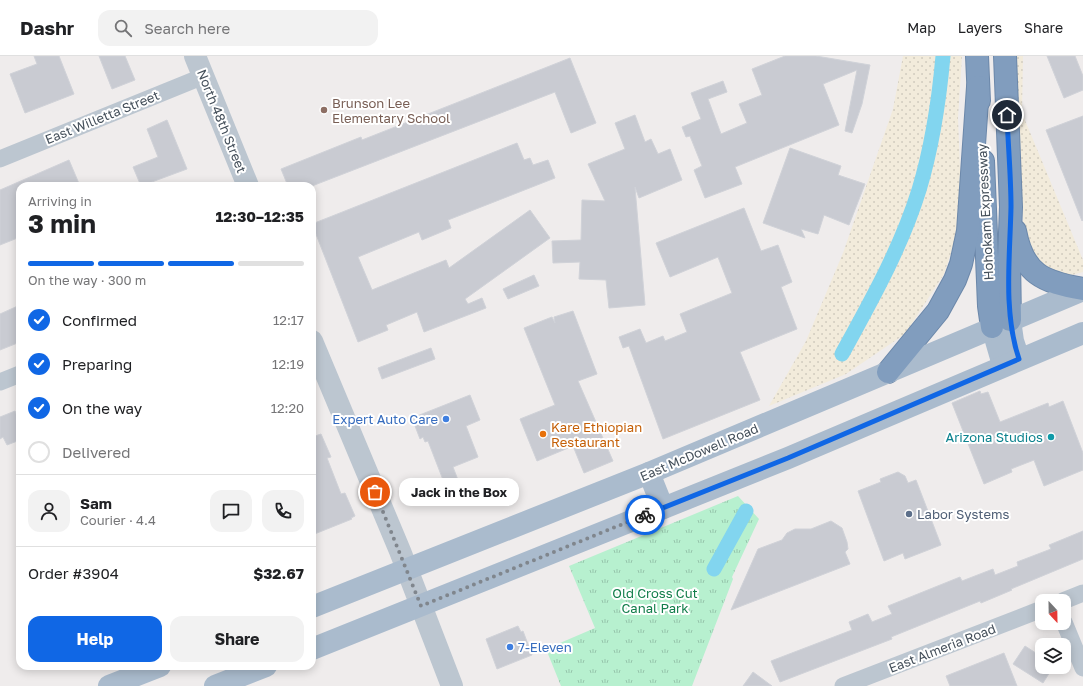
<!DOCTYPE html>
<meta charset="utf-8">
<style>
:root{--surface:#fff;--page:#f2f2f2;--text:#202124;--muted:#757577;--line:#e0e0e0;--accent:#1067e5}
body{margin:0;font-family:"Golos Text",sans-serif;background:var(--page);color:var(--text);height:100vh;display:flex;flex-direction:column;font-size:15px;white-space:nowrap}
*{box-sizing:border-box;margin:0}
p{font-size:13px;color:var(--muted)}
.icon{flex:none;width:22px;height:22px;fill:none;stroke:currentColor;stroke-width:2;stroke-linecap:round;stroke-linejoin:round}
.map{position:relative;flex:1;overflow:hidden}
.sheet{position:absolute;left:16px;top:126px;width:300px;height:488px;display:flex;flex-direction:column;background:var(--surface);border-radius:12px;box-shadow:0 2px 10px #0003}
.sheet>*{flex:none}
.needle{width:26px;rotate:158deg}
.tools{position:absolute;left:1035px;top:538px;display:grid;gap:8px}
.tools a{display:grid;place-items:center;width:36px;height:36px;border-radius:8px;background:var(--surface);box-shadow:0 2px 10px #0003;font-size:20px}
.pin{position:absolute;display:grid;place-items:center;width:34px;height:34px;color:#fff;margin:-17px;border:2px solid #fff;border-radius:50%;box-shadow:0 1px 4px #0007}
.courier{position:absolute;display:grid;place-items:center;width:40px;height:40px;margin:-20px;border:3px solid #1067e5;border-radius:50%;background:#fff;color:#222;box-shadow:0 1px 5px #0007}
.bubble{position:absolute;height:28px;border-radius:12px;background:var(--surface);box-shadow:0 2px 10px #0003;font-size:13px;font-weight:700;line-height:28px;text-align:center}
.headline em{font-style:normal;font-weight:700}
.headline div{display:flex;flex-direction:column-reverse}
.headline{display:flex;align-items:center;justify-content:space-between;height:68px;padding:0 12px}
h1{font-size:26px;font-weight:700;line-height:30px}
.bar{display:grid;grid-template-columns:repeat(4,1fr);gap:6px 4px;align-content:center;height:48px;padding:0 12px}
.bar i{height:5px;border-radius:3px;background:var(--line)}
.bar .on{background:var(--accent)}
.bar p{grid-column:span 4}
.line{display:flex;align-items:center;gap:10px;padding:0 12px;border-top:1px solid var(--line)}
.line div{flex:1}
.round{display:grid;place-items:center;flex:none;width:42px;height:42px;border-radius:12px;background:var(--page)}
ol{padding:0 12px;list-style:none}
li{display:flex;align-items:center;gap:12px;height:44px}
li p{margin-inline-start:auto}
li .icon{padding:4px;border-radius:50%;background:var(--accent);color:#fff;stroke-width:4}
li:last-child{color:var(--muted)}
li i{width:22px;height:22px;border:2px solid var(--line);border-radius:50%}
.action{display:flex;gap:8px;margin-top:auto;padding:8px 12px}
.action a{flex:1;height:46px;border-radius:12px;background:var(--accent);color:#fff;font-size:16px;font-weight:700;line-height:46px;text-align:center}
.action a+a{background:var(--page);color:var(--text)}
header{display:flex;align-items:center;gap:24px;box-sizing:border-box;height:56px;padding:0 20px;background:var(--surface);border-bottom:1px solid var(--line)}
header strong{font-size:19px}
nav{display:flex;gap:22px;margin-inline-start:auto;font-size:14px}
.search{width:280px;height:36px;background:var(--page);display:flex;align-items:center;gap:10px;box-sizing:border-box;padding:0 14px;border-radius:12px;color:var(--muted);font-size:15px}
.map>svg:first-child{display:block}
</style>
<header>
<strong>Dashr</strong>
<div class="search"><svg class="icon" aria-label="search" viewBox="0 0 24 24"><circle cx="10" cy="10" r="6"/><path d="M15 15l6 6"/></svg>Search here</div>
<nav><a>Map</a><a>Layers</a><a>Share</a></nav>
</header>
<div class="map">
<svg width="1083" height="630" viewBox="0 0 1083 630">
<defs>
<pattern id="sand-dots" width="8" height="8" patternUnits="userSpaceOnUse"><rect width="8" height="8" fill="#f2ebdb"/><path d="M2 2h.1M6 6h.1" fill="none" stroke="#d1cbbe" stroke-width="1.8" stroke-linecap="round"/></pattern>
<pattern id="park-tufts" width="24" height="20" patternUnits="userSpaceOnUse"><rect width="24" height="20" fill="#b7f0cf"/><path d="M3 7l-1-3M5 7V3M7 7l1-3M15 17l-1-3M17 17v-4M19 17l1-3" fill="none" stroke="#96c5ab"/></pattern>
</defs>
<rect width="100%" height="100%" fill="#efecec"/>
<g fill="url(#sand-dots)">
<polygon points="903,0 962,0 958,62 962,163 944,218 905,278 846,318 769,350 806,285 843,197 893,53"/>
<polygon points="1016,0 1023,0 1022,57 1083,204 1083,216 1065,221 1045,218 1025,187 1023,166"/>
</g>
<polygon fill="url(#park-tufts)" points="738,440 759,463 732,521 733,523 692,630 561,630 546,593 595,572 569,510"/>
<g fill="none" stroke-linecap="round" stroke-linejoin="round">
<g stroke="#82d5ef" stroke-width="15">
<path d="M842,298C871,245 901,192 919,134C932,91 939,45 943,0"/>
<polyline points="714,513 746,455"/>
</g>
</g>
<g fill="#c9cbd2" stroke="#d0d2d8">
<polygon points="34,0 59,0 74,38 25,57 10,18 37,8"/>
<polygon points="99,0 125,0 135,24 112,33"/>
<polygon points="785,0 816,0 870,9 862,48 852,77 845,75 857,14 823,28 839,69 735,111 742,128 705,142 694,114 702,110 690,80 686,81 682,71 701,63 691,37 723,25 727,36 708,43 721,78 747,67 739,48 762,39 752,13"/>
<polygon points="1047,0 1075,0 1083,20 1083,34 1064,42"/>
<polygon points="570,2 596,67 571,77 555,36 312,130 288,130 281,113 361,81 362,84"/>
<polygon points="635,59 645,86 651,83 658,98 670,93 682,124 639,142 635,131 645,249 609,252 606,224 579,223 580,206 553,207 552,185 581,184 582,144 605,145 588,108 625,93 615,67"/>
<polygon points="1083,60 1083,164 1082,165 1046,74"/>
<polygon points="167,64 187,113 141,130 133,111 158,101 147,73"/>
<polygon points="517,87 524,104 530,102 533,109 548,104 555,122 448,164 451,172 422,184 419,176 358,201 372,234 446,204 449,212 530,154 550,182 465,243 468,248 482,242 486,252 424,276 417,256 386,269 388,274 358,286 312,168"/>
<polygon points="790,92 841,110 838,119 865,128 849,169 824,159 818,178 801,173 805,182 763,167"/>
<polygon points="69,104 80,130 20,130 20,181 0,189 0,134"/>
<polygon points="744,152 761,195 778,189 792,226 781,231 797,273 740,296 760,344 663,383 629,290 623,292 619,281 640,273 646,287 663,280 665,285 687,276 680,258 732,237 718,201 670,221 656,187"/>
<polygon points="534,219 539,230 508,243 503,233"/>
<polygon points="20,249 20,286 0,294 0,258"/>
<polygon points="573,255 597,318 578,325 613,405 584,417 573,390 537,405 520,363 555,349 524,272 552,261 555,267 554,261"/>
<polygon points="431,292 435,303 382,323 378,312"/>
<polygon points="980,335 981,338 988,336 1000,366 1048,347 1049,351 1063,345 1083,397 1083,414 1044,430 1034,404 1011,413 1012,416 984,428 952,347"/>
<polygon points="470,339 480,364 466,370 478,401 453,411 458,424 445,429 428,385 425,386 423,381 420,383 412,362"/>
<polygon points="15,355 20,368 20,384 7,389 3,381 0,383 0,361"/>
<polygon points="321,378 331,401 327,402 341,438 345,437 355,460 351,462 352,463 312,479 312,381"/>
<polygon points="898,416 905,420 908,427 916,424 941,489 905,503 903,497 884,505 858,435 881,426 880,423"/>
<polygon points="831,465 842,472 847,486 848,493 845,496 850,508 731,554 758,493 782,484 787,477 795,473 811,473"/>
<polygon points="1083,475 1083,503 1011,533 1012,534 981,547 980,545 891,581 892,583 780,626 771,605 852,574 849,566 868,558 872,566 892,558 888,550 960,521 962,525 993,513 995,519 1018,510 1017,506 1051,493 1049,489"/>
<polygon points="518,570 521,576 523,575 532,599 497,613 486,583"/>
<polygon points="1025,590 1042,601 1042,611 1053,611 1043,627 1013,608"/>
<polygon points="1004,597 1017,630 950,630 946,620"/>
<polygon points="753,616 772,630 743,630"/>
</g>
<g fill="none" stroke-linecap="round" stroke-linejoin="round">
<g stroke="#6c88aa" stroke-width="24">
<g id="motorway">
<polyline points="977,0 979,45"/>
<polyline points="1005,0 1011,151 1009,202 1010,264"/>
<polyline points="983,105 989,250 992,271"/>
<path d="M1015,175C1023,218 1043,226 1083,233"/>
<polyline points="888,316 938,255 955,224 961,208 968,175 978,31"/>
</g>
</g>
<g stroke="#bcc6d0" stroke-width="17">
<polyline points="0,103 204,20"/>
<polyline points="0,326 20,318"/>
<polyline points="1063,545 1083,537"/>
<polyline points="1064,566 1083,612"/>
<polyline points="843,630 1042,553"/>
</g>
<g stroke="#bcc6d0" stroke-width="22">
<polyline points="195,0 248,130"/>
<polyline points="312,285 400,495 452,630"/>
</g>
<g stroke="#aabbcd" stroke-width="22">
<polyline points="1010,264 1013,285 1019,303"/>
<polyline points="992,271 1003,309"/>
<polyline points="649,417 663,452"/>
<polyline points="312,551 649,417 1083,234"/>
<polyline points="312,593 788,402 1083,277"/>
<polyline points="109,630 160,610"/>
<polyline points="215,630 266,610"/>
</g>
<use href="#motorway" stroke="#819dbe" stroke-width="22"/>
</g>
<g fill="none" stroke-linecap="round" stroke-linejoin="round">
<polyline stroke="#80868d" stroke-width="4" stroke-dasharray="0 7.2" points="375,436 421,550 645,459"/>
<path stroke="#1067e5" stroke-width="5" d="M645,459L788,402L1019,303C1003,256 1010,200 1011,151C1011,120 1008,89 1007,59"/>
</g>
<circle fill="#8d6e63" stroke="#fff" stroke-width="1.5" cx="324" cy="54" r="4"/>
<g fill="#3f7fe0" stroke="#fff" stroke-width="1.5">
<circle cx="446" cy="363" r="4"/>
<circle cx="510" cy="591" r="4"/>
</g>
<circle fill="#e8710a" stroke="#fff" stroke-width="1.5" cx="543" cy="378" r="4"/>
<circle fill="#0f9aa8" stroke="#fff" stroke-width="1.5" cx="1051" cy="381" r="4"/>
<circle fill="#5c6f8a" stroke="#fff" stroke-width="1.5" cx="909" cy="458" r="4"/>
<g text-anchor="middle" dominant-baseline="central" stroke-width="4" stroke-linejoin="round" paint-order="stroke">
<g font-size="13" fill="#785e54" stroke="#fff" text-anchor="start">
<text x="332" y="47">Brunson Lee<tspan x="332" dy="15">Elementary School</tspan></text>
</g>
<g font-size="13" fill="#444f5a" stroke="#fff">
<text transform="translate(102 61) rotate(-22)">East Willetta Street</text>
<text transform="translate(222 65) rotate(68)">North 48th Street</text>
<text transform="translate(985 156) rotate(-93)">Hohokam Expressway</text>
<text transform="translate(699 396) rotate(-23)">East McDowell Road</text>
<text transform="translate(942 592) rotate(-21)">East Almeria Road</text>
</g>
<g font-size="13" fill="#366cbe" stroke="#fff" text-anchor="end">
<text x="438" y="363">Expert Auto Care</text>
<text x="518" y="591" text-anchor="start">7-Eleven</text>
</g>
<g font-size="13" fill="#c56008" stroke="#fff" text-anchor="start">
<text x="551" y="371">Kare Ethiopian<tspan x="551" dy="15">Restaurant</tspan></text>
</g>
<g font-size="13" fill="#0d838f" stroke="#fff" text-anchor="end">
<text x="1043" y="381">Arizona Studios</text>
</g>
<g font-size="13" fill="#4e5e75" stroke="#fff" text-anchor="start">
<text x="917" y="458">Labor Systems</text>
</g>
<g font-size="13" fill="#127e4b" stroke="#fff">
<text x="655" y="537">Old Cross Cut<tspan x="655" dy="15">Canal Park</tspan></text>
</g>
</g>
</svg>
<div class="tools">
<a><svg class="needle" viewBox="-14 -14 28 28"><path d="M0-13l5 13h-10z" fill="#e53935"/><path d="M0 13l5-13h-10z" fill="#757577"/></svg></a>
<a><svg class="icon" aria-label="layers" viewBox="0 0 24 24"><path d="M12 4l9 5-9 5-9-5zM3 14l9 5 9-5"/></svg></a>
</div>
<div class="pin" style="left:375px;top:436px;background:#ea580c"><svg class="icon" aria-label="bag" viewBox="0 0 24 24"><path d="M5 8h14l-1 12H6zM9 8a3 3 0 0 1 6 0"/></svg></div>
<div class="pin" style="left:1007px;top:59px;background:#1f2937"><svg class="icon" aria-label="home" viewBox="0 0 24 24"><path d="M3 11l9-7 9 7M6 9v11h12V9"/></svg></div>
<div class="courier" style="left:645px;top:459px"><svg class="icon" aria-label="bike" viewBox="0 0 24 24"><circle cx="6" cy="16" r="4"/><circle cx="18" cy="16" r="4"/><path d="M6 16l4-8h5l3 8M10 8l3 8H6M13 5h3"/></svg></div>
<div class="bubble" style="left:399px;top:422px;width:120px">Jack in the Box</div>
<section class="sheet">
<div class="headline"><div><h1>3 min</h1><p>Arriving in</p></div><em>12:30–12:35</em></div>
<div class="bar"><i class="on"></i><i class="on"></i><i class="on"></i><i></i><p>On the way · 300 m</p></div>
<ol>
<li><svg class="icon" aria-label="check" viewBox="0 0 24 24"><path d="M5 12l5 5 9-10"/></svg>Confirmed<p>12:17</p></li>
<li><svg class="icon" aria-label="check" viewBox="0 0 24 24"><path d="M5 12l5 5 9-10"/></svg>Preparing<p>12:19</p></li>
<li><svg class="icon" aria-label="check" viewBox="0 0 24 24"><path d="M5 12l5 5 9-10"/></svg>On the way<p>12:20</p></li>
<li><i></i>Delivered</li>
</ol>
<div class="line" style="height:72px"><a class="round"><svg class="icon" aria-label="person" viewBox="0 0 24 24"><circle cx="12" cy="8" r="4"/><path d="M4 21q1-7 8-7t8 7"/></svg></a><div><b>Sam</b><p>Courier · 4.4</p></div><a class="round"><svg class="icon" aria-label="chat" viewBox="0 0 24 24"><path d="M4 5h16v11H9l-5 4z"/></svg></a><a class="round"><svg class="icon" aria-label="phone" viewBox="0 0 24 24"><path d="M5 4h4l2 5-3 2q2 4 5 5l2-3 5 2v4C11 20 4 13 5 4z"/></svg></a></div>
<div class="line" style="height:52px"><div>Order #3904</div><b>$32.67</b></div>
<div class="action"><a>Help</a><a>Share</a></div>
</section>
</div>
